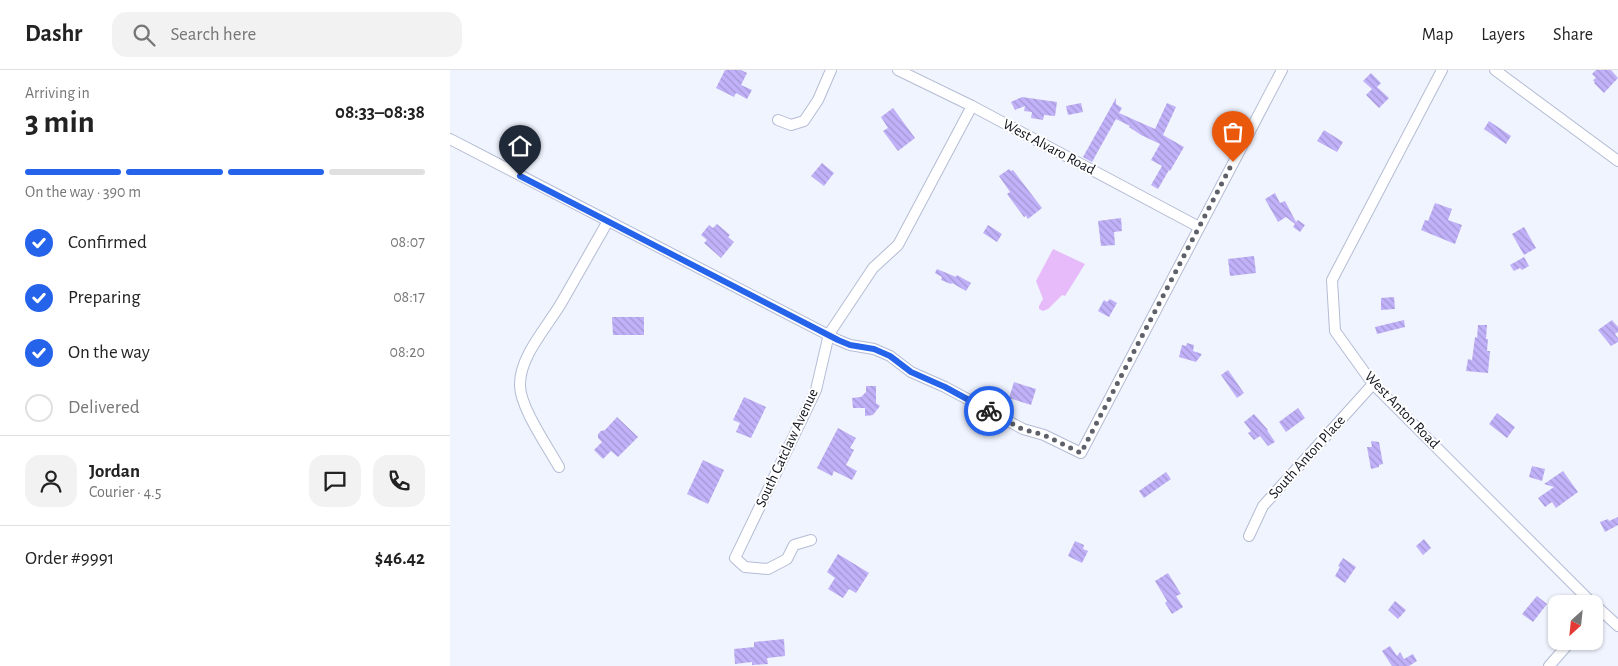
<!DOCTYPE html>
<meta charset="utf-8">
<style>
:root{--surface:#fff;--page:#f2f2f2;--text:#222;--muted:#767676;--line:#e0e0e0;--accent:#2563eb}
body{margin:0;font-family:"Alegreya Sans",sans-serif;background:var(--page);color:var(--text);height:100vh;display:flex;flex-direction:column;font-size:19px;white-space:nowrap}
*{box-sizing:border-box;margin:0}
p{font-size:16px;color:var(--muted)}
.icon{flex:none;width:28px;height:28px;fill:none;stroke:currentColor;stroke-width:2;stroke-linecap:round;stroke-linejoin:round}
.map{position:relative;flex:1;overflow:hidden}
.drawer{display:flex;flex-direction:column;background:var(--surface);width:450px}
.drawer>*{flex:none}
.needle{width:32px;rotate:207deg}
.buttons{position:absolute;left:1098px;top:525px;display:grid;gap:10px}
.buttons a{display:grid;place-items:center;width:55px;height:55px;border-radius:10px;background:var(--surface);box-shadow:0 1px 4px #0004;font-size:25px}
.pin{position:absolute;display:grid;place-items:center;width:42px;height:42px;color:#fff;margin:-51px -21px;border-radius:50% 50% 50% 0;rotate:-45deg;box-shadow:0 0 5px #0007}
.pin .icon{rotate:45deg}
.courier{position:absolute;display:grid;place-items:center;width:50px;height:50px;margin:-25px;border:4px solid #2563eb;border-radius:50%;background:#fff;color:#222;box-shadow:0 1px 6px #0007}
.head em{font-style:normal;font-weight:600}
.head div{display:flex;flex-direction:column-reverse}
.head{display:flex;align-items:center;justify-content:space-between;height:85px;padding:0 25px}
h1{font-size:32px;font-weight:600;line-height:38px}
.bar{display:grid;grid-template-columns:repeat(4,1fr);gap:8px 5px;align-content:center;height:60px;padding:0 25px}
.bar i{height:6px;border-radius:4px;background:var(--line)}
.bar .current{background:var(--accent)}
.bar p{grid-column:span 4}
.line{display:flex;align-items:center;gap:12px;padding:0 25px;border-top:1px solid var(--line)}
.line div{flex:1}
.round{display:grid;place-items:center;flex:none;width:52px;height:52px;border-radius:15px;background:var(--page)}
ol{padding:0 25px;list-style:none}
li{display:flex;align-items:center;gap:15px;height:55px}
li p{margin-inline-start:auto}
li .icon{padding:5px;border-radius:50%;background:var(--accent);color:#fff;stroke-width:4}
li:last-child{color:var(--muted)}
li i{width:28px;height:28px;border:2px solid var(--line);border-radius:50%}
header{display:flex;align-items:center;gap:30px;box-sizing:border-box;height:70px;padding:0 25px;background:var(--surface);border-bottom:1px solid var(--line)}
header strong{font-size:24px}
nav{display:flex;gap:28px;margin-inline-start:auto;font-size:18px}
.search{width:350px;height:45px;background:var(--page);display:flex;align-items:center;gap:12px;box-sizing:border-box;padding:0 18px;border-radius:15px;color:var(--muted);font-size:19px}
main{display:flex;flex:1;min-height:0}
.map>svg:first-child{display:block}
</style>
<header>
<strong>Dashr</strong>
<div class="search"><svg class="icon" aria-label="search" viewBox="0 0 24 24"><circle cx="10" cy="10" r="6"/><path d="M15 15l6 6"/></svg>Search here</div>
<nav><a>Map</a><a>Layers</a><a>Share</a></nav>
</header>
<main>
<section class="drawer">
<div class="head"><div><h1>3 min</h1><p>Arriving in</p></div><em>08:33–08:38</em></div>
<div class="bar"><i class="current"></i><i class="current"></i><i class="current"></i><i></i><p>On the way · 390 m</p></div>
<ol>
<li><svg class="icon" aria-label="check" viewBox="0 0 24 24"><path d="M5 12l5 5 9-10"/></svg>Confirmed<p>08:07</p></li>
<li><svg class="icon" aria-label="check" viewBox="0 0 24 24"><path d="M5 12l5 5 9-10"/></svg>Preparing<p>08:17</p></li>
<li><svg class="icon" aria-label="check" viewBox="0 0 24 24"><path d="M5 12l5 5 9-10"/></svg>On the way<p>08:20</p></li>
<li><i></i>Delivered</li>
</ol>
<div class="line" style="height:90px"><a class="round"><svg class="icon" aria-label="person" viewBox="0 0 24 24"><circle cx="12" cy="8" r="4"/><path d="M4 21q1-7 8-7t8 7"/></svg></a><div><b>Jordan</b><p>Courier · 4.5</p></div><a class="round"><svg class="icon" aria-label="chat" viewBox="0 0 24 24"><path d="M4 5h16v11H9l-5 4z"/></svg></a><a class="round"><svg class="icon" aria-label="phone" viewBox="0 0 24 24"><path d="M5 4h4l2 5-3 2q2 4 5 5l2-3 5 2v4C11 20 4 13 5 4z"/></svg></a></div>
<div class="line" style="height:65px"><div>Order #9991</div><b>$46.42</b></div>
</section>
<div class="map">
<svg width="1168" height="596" viewBox="0 0 1168 596">
<defs>
<pattern id="building-back-hatch" width="6" height="6" patternUnits="userSpaceOnUse" patternTransform="scale(1.25)"><rect width="6" height="6" fill="#c0b1f8"/><path d="M-1 5l2 2M0 0l6 6M5-1l2 2" fill="none" stroke="#a497d4"/></pattern>
</defs>
<rect width="100%" height="100%" fill="#f0f4fe"/>
<polygon fill="#e7bbf9" points="603,179 635,194 615,226 612,225 598,239 593,241 589,239 589,236 593,229 586,211"/>
<g fill="url(#building-back-hatch)">
<polygon points="275,0 291,0 297,3 291,15 302,20 297,29 286,23 284,27 266,18"/>
<polygon points="1146,0 1161,0 1168,8 1154,23 1144,13 1145,12 1143,10 1146,8 1142,4"/>
<polygon points="921,3 931,13 927,17 939,28 929,38 916,25 922,19 913,11"/>
<polygon points="572,27 607,32 605,46 594,45 593,50 581,48 582,42 574,41 575,36 565,40 561,32"/>
<polygon points="666,28 666,34 672,38 669,43 705,59 717,33 726,37 713,65 734,77 720,101 719,100 708,119 701,115 712,96 701,90 710,74 691,65 679,57 680,56 666,49 642,92 633,87"/>
<polygon points="631,33 633,42 618,45 616,36"/>
<polygon points="443,38 465,68 448,81 433,61 438,58 431,47"/>
<polygon points="1039,51 1061,66 1056,74 1034,59"/>
<polygon points="874,60 893,72 887,82 867,71"/>
<polygon points="372,93 384,103 374,116 361,106"/>
<polygon points="559,99 561,101 563,100 592,138 578,149 576,146 574,147 557,124 560,122 549,106"/>
<polygon points="825,123 830,133 835,131 846,152 848,150 855,155 850,162 843,157 845,154 836,147 828,152 815,129"/>
<polygon points="985,133 1002,139 998,150 1012,155 1005,174 971,160 975,150 978,151"/>
<polygon points="671,148 672,161 664,162 665,175 651,176 648,151"/>
<polygon points="267,154 280,165 278,167 284,172 271,188 254,173 257,170 251,165 259,155 263,158"/>
<polygon points="538,155 552,164 547,172 533,163"/>
<polygon points="1074,157 1086,178 1074,185 1062,164"/>
<polygon points="804,186 806,203 780,206 778,189"/>
<polygon points="1074,187 1079,196 1072,200 1070,198 1064,201 1060,195"/>
<polygon points="487,199 506,207 507,205 521,213 516,221 502,213 501,214 491,210 492,207 485,203"/>
<polygon points="944,227 945,239 931,240 931,228"/>
<polygon points="660,229 667,233 659,247 648,241 654,230 657,232"/>
<polygon points="162,247 194,247 194,265 163,265"/>
<polygon points="954,250 955,257 927,264 925,257"/>
<polygon points="1162,250 1168,257 1168,262 1165,264 1168,268 1168,272 1161,276 1148,260"/>
<polygon points="1028,255 1037,255 1036,269 1038,269 1037,281 1040,281 1038,303 1016,301 1018,289 1022,290 1025,267 1027,268"/>
<polygon points="737,273 744,275 743,281 752,284 746,292 729,287 732,275 736,276"/>
<polygon points="778,300 794,323 787,328 771,305"/>
<polygon points="564,312 586,319 581,335 559,328"/>
<polygon points="416,316 426,316 426,333 430,336 423,345 415,346 415,338 403,338 402,328 411,327 416,322"/>
<polygon points="294,327 316,337 301,368 286,362 290,353 283,350"/>
<polygon points="848,338 855,348 836,362 829,352"/>
<polygon points="1047,343 1065,357 1057,368 1039,354"/>
<polygon points="804,344 818,360 817,360 825,372 818,376 810,366 804,370 798,363 801,361 794,352"/>
<polygon points="167,347 188,367 168,387 161,381 153,389 144,380 152,372 148,368 148,364 151,361 155,360"/>
<polygon points="388,358 406,368 400,378 404,380 396,395 407,401 402,410 384,401 382,406 367,398"/>
<polygon points="921,371 929,372 933,394 929,395 929,397 921,399 917,377 922,377"/>
<polygon points="253,390 274,400 258,434 237,424"/>
<polygon points="1082,396 1095,399 1092,411 1079,407"/>
<polygon points="1113,401 1128,422 1106,438 1102,432 1095,437 1088,428 1104,417 1094,414"/>
<polygon points="716,402 721,409 694,428 689,421"/>
<polygon points="1168,447 1168,455 1155,462 1150,452 1158,449 1159,451"/>
<polygon points="974,469 981,478 973,485 966,476"/>
<polygon points="625,471 634,475 633,479 638,481 632,493 618,486"/>
<polygon points="388,484 419,503 406,523 399,519 393,528 378,519 385,508 377,502"/>
<polygon points="893,488 906,497 895,513 885,506 890,497 888,496"/>
<polygon points="718,503 731,524 726,526 733,537 722,544 715,533 717,531 705,511"/>
<polygon points="1087,526 1097,534 1083,552 1072,544"/>
<polygon points="945,531 956,540 948,549 938,540"/>
<polygon points="334,569 335,586 317,588 318,594 302,595 302,592 285,594 284,579 304,577 304,572"/>
<polygon points="940,576 947,586 950,582 954,589 963,584 967,591 959,596 942,596 932,581"/>
</g>
<g fill="none" stroke-linecap="round" stroke-linejoin="round">
<g stroke="#b4bcd5" stroke-width="12">
<g id="minor">
<polyline points="448,0 522,36 749,157"/>
<polyline points="992,0 882,210 885,261 923,314 1143,534"/>
<polyline points="1045,0 1168,91"/>
<polyline points="328,50 341,55 354,51 368,30 381,0"/>
<polyline points="0,69 388,270 400,275 424,279 440,286 461,302 495,317 573,359 594,365 631,383 832,0"/>
<path d="M109,397C98,377 69,336 70,314C70,285 99,255 113,230C128,204 143,177 158,151"/>
<polyline points="799,466 813,436 923,314"/>
<polyline points="361,470 344,475 337,489 318,499 295,497 285,488 366,320 379,264 423,198 448,175 522,36"/>
<polyline points="1144,534 1168,556"/>
<polyline points="1099,596 1121,571"/>
</g>
</g>
<use href="#minor" stroke="#fff" stroke-width="10"/>
</g>
<g fill="none" stroke-linecap="round" stroke-linejoin="round">
<polyline stroke="#5e606a" stroke-width="5" stroke-dasharray="0 9" points="539,341 572,359 594,365 631,383 783,92"/>
<polyline stroke="#2563eb" stroke-width="6" points="70,106 388,270 400,275 424,279 440,286 461,302 495,317 539,341"/>
</g>
<g text-anchor="middle" dominant-baseline="central" stroke-width="4" stroke-linejoin="round" paint-order="stroke">
<g font-size="15" fill="#0f111a" stroke="#fff">
<text transform="translate(599 77) rotate(28)">West Alvaro Road</text>
<text transform="translate(952 340) rotate(46)">West Anton Road</text>
<text transform="translate(337 378) rotate(-65)">South Catclaw Avenue</text>
<text transform="translate(857 387) rotate(-48)">South Anton Place</text>
</g>
</g>
</svg>
<div class="buttons">
<a><svg class="needle" viewBox="-14 -14 28 28"><path d="M0-13l5 13h-10z" fill="#e53935"/><path d="M0 13l5-13h-10z" fill="#767676"/></svg></a>
</div>
<div class="pin" style="left:783px;top:92px;background:#ea580c"><svg class="icon" aria-label="bag" viewBox="0 0 24 24"><path d="M5 8h14l-1 12H6zM9 8a3 3 0 0 1 6 0"/></svg></div>
<div class="pin" style="left:70px;top:106px;background:#1f2937"><svg class="icon" aria-label="home" viewBox="0 0 24 24"><path d="M3 11l9-7 9 7M6 9v11h12V9"/></svg></div>
<div class="courier" style="left:539px;top:341px"><svg class="icon" aria-label="bike" viewBox="0 0 24 24"><circle cx="6" cy="16" r="4"/><circle cx="18" cy="16" r="4"/><path d="M6 16l4-8h5l3 8M10 8l3 8H6M13 5h3"/></svg></div>
</div>
</main>
